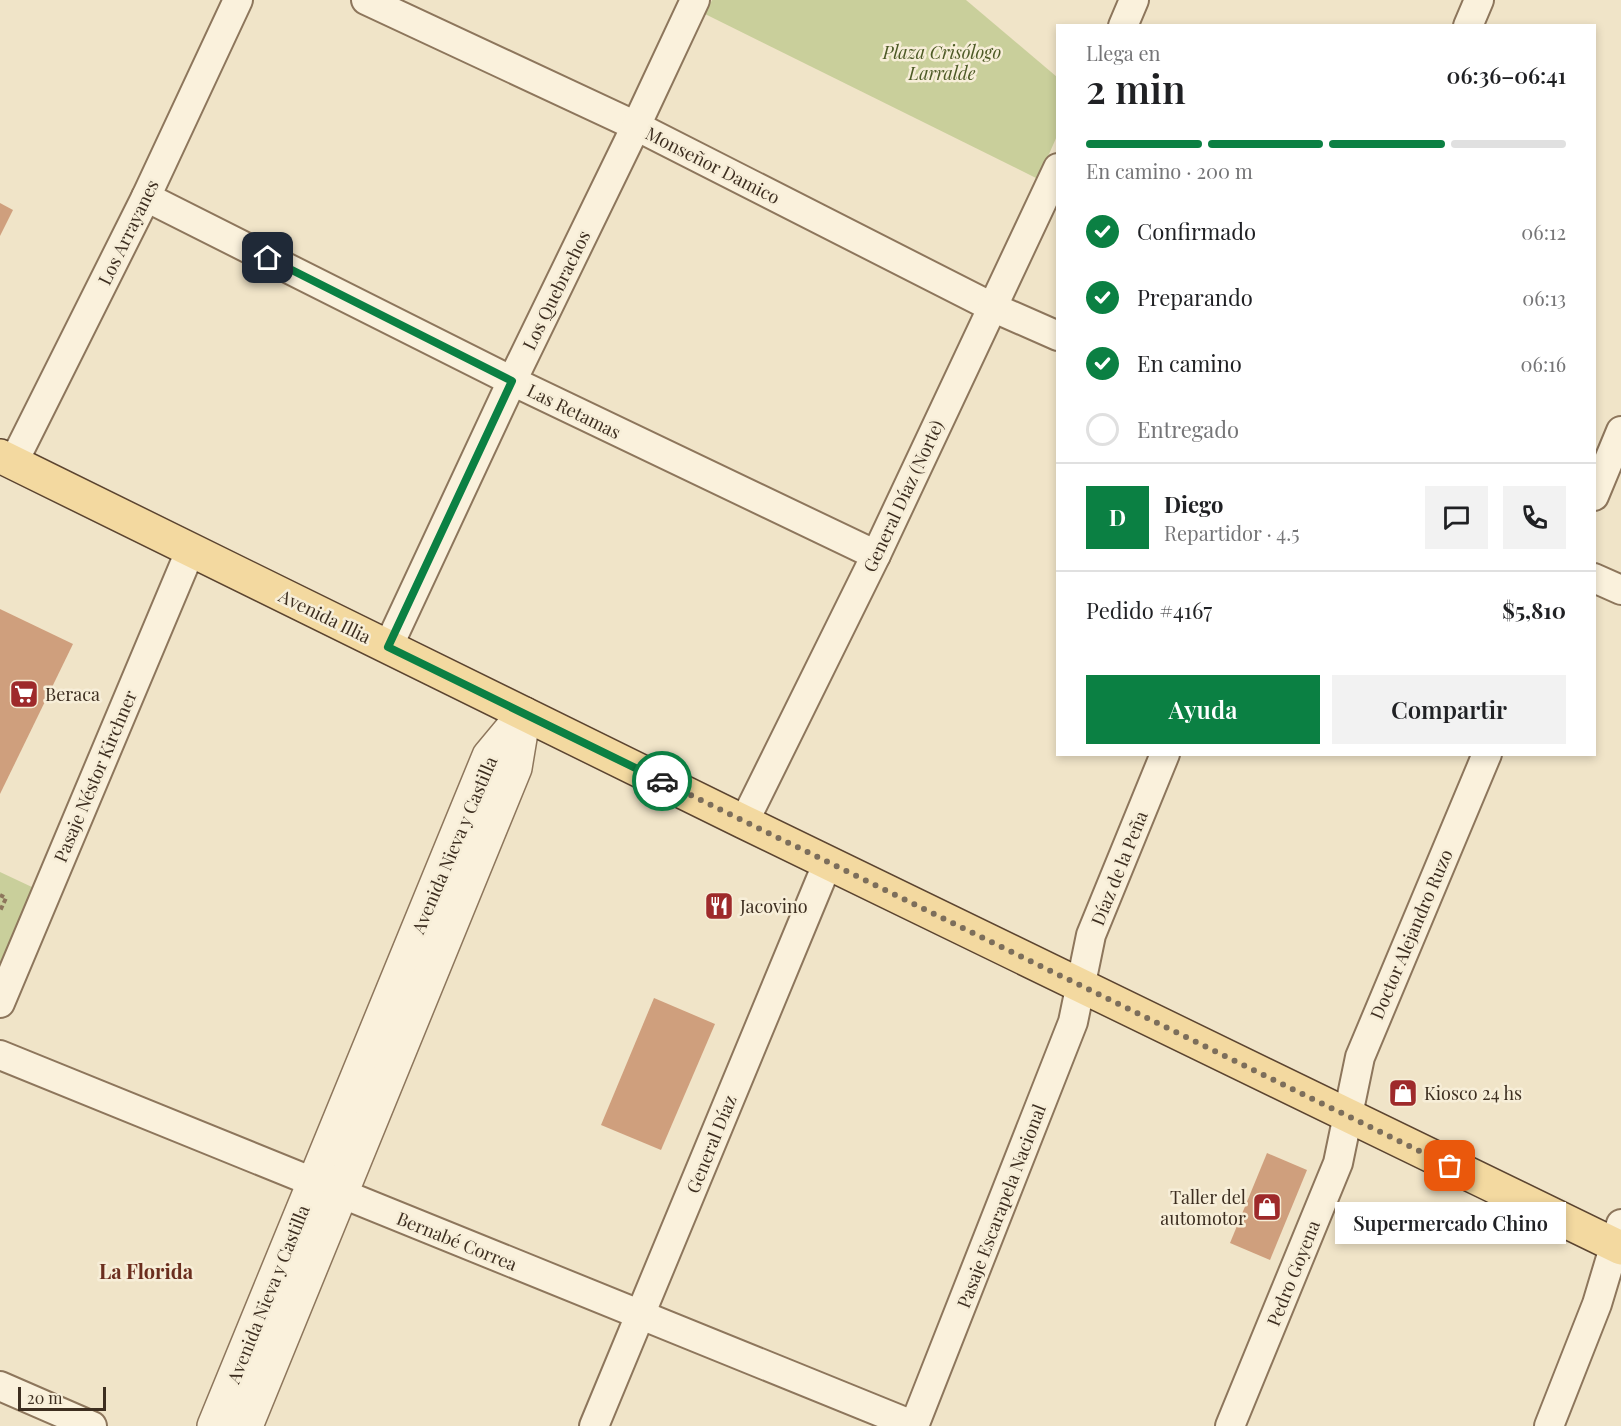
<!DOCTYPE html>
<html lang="es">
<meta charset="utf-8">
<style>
:root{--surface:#fff;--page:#f2f2f2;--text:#202124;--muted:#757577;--line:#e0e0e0;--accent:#0b8043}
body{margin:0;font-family:"Playfair Display",serif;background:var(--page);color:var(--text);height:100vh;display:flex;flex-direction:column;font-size:22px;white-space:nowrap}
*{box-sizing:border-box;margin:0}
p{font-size:20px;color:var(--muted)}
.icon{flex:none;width:33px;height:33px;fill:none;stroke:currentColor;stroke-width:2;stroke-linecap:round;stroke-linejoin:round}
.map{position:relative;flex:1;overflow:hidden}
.drawer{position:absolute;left:1056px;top:24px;width:540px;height:732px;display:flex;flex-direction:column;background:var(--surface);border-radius:0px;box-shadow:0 3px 9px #0003}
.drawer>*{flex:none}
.scale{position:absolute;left:18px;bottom:15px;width:88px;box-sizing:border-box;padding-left:6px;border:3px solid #3d2e20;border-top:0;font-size:16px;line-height:21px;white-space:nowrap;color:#3d2e20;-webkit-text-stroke:4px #f7eed8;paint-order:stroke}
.pin{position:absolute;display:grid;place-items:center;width:51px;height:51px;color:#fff;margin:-26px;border-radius:12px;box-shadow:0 3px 9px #0006}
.courier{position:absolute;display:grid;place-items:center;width:60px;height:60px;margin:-30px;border:4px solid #0b8043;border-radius:50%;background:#fff;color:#222;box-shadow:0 2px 8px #0007}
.bubble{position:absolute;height:42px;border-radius:0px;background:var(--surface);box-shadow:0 3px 9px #0003;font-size:20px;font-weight:600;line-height:42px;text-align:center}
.summary em{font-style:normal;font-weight:600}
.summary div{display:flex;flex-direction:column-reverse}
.summary{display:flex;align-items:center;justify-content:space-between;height:102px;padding:0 30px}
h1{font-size:39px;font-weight:600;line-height:45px}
.bar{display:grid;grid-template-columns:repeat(4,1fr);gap:9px 6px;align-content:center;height:72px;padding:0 30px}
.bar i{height:8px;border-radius:4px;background:var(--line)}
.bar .on{background:var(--accent)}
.bar p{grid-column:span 4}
.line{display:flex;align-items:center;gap:15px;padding:0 30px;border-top:2px solid var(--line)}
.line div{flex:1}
.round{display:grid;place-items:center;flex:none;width:63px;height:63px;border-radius:0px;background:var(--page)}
ol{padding:0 30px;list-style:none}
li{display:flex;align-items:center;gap:18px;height:66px}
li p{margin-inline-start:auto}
li .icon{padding:6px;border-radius:50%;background:var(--accent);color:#fff;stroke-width:4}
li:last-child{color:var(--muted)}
li i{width:33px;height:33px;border:3px solid var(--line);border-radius:50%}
.action{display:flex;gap:12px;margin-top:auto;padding:12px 30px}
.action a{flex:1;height:69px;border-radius:0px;background:var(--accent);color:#fff;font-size:24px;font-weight:600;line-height:69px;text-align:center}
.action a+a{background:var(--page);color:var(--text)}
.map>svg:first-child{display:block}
</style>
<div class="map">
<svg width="1621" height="1426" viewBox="0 0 1621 1426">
<rect width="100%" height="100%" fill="#f0e4c8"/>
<g fill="#c9cf9b">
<polygon points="712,0 966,0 1057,77 1057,136 1038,179 705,14"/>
<polygon points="0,872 34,888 0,965"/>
</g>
<g fill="#cf9f7d">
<polygon points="0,203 13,210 0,236"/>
<polygon points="0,609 73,644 0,794"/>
<polygon points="654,998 715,1024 661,1150 601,1125"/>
<polygon points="1267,1153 1307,1170 1270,1260 1230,1243"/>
</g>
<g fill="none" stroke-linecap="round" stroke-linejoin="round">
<g stroke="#8d765c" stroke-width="32">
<g id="minor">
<polyline points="366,0 636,126 992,307 1058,336"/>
<polyline points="1123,26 1134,0"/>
<polyline points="1468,26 1479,0"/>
<polyline points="146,197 512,381 876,555"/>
<polyline points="13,463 146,197 238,0"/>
<polyline points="1594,496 1621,431"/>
<polyline points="1594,578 1621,590"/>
<polyline points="388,647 512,381 636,126 695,0"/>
<polyline points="744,822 876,555 1058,168"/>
<polyline points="0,1003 191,549"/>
<polyline points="0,1055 915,1426"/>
<polyline points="0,1386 92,1426"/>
<polyline points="594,1426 828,862"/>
<polyline points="914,1426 1073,1022 1091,935 1165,754"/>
<polyline points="1230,1426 1338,1163 1360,1057 1487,754"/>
<polyline points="1549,1426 1597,1304 1621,1224"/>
</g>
</g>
<g stroke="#8d765c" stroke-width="36">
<g id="tertiary">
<polyline points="214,1426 489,756 524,714"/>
<polyline points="246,1426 515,768 524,714"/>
</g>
</g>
<g stroke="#5b4430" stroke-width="36">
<polyline id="primary" points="0,456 744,822 1621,1248"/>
</g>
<polyline stroke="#8d765c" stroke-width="4" stroke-dasharray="4.5 3" stroke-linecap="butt" points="0,895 6,898 0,911"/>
<use href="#minor" stroke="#faf1dc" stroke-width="28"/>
<use href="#tertiary" stroke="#faf1dc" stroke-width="33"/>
<use href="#primary" stroke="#f3d9a0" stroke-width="33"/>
</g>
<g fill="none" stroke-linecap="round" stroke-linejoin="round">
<polyline stroke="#7c6e5b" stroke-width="6" stroke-dasharray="0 10.8" points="662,781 1450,1166"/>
<polyline stroke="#0b8043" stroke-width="8" points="268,258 512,381 388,647 662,781"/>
</g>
<defs>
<g id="supermarket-square" transform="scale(1.5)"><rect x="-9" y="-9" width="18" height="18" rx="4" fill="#9e2a2b" stroke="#f7eed8"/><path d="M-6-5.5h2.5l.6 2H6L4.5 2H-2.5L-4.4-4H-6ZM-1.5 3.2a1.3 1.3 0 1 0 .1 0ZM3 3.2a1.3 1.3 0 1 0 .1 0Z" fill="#fff"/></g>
<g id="restaurant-square" transform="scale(1.5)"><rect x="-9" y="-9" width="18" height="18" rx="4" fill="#9e2a2b" stroke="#f7eed8"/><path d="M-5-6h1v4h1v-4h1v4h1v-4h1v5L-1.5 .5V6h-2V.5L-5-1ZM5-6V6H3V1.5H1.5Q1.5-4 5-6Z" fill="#fff"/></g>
<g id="shop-square" transform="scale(1.5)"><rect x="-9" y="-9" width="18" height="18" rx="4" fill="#9e2a2b" stroke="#f7eed8"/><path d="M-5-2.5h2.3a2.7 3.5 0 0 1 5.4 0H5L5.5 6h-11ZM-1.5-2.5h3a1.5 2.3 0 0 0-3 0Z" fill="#fff"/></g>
</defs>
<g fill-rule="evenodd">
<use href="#supermarket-square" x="24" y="694"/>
<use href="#restaurant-square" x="719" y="906"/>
<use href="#shop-square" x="1403" y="1093"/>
<use href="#shop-square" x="1267" y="1207"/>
</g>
<g text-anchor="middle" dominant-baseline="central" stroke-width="5" stroke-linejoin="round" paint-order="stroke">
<g font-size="18" font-style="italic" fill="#4d5a26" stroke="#f7eed8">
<text x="942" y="52">Plaza Crisólogo<tspan x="942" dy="21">Larralde</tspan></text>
</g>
<g font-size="18" fill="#3d2e20" stroke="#f7eed8">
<text transform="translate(713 165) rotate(27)">Monseñor Damico</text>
<text transform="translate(128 232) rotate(-64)">Los Arrayanes</text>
<text transform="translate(556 290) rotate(-64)">Los Quebrachos</text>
<text transform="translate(574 411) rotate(26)">Las Retamas</text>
<text transform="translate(903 496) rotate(-65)">General Díaz (Norte)</text>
<text transform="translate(325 616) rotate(26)">Avenida Illia</text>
<text transform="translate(95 776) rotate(-67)">Pasaje Néstor Kirchner</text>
<text transform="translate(454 845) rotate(-67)">Avenida Nieva y Castilla</text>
<text transform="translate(1119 868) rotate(-68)">Díaz de la Peña</text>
<text transform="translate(1411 934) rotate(-67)">Doctor Alejandro Ruzo</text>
<text transform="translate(711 1144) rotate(-68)">General Díaz</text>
<text transform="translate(1001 1206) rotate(-69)">Pasaje Escarapela Nacional</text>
<text transform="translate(457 1241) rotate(22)">Bernabé Correa</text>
<text transform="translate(1293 1273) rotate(-68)">Pedro Goyena</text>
<text transform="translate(268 1294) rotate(-68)">Avenida Nieva y Castilla</text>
</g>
<g font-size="18" fill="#3d2e20" stroke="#f7eed8" text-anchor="start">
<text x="45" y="694">Beraca</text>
<text x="740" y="906">Jacovino</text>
<text x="1424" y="1093">Kiosco 24 hs</text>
<text x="1246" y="1197" text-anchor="end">Taller del<tspan x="1246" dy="21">automotor</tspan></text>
</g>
<g font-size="20" font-weight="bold" fill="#6b2e1e" stroke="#f7eed8">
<text x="146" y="1270">La Florida</text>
</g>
</g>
</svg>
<div class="scale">20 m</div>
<div class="pin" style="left:1450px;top:1166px;background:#ea580c"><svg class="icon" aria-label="bag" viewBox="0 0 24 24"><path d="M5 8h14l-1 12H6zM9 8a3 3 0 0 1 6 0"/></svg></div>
<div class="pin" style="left:268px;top:258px;background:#1f2937"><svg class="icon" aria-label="home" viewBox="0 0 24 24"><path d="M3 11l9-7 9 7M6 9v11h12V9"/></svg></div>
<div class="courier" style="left:662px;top:781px"><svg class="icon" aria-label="car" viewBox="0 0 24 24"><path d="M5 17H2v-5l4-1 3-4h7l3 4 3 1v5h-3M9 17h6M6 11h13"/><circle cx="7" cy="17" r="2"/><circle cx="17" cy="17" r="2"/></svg></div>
<div class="bubble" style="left:1335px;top:1202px;width:231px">Supermercado Chino</div>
<section class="drawer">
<div class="summary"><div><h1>2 min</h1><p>Llega en</p></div><em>06:36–06:41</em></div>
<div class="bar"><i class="on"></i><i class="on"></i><i class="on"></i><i></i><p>En camino · 200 m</p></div>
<ol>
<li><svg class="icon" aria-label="check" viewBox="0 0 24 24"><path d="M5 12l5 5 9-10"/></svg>Confirmado<p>06:12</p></li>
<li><svg class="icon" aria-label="check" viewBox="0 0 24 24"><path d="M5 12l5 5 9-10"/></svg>Preparando<p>06:13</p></li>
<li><svg class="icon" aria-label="check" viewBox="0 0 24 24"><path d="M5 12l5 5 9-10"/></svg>En camino<p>06:16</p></li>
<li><i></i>Entregado</li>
</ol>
<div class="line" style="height:108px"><b class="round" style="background:var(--accent);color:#fff">D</b><div><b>Diego</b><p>Repartidor · 4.5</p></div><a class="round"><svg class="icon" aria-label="chat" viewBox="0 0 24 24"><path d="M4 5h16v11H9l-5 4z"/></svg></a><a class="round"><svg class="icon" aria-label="phone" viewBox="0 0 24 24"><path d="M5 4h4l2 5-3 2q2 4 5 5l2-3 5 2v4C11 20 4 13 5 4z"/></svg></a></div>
<div class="line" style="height:78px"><div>Pedido #4167</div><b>$5,810</b></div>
<div class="action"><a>Ayuda</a><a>Compartir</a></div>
</section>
</div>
